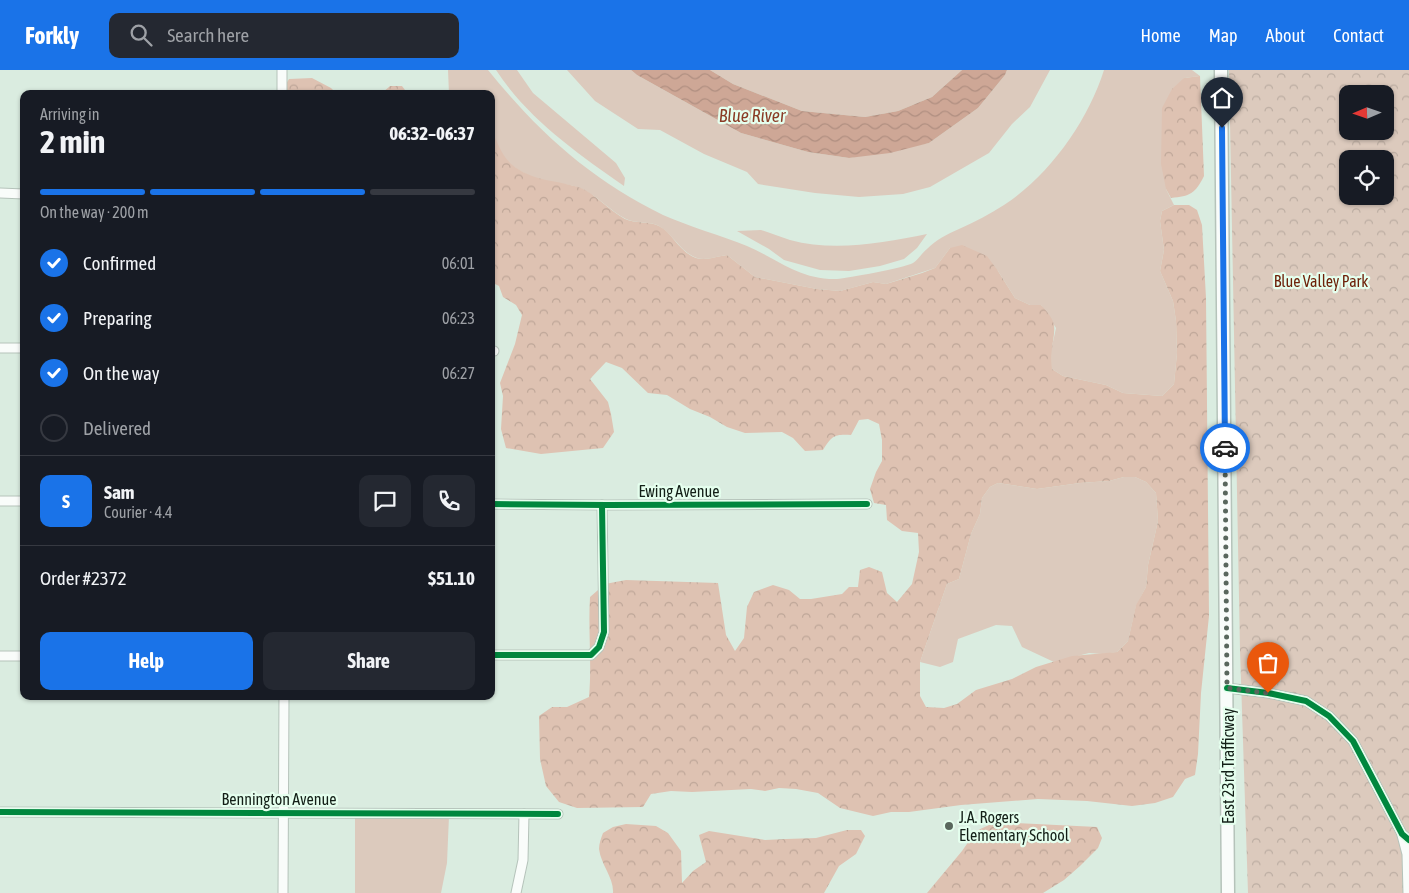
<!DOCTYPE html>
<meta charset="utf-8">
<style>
:root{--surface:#171b24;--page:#242831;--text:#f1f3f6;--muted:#9ea1a6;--line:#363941;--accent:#1a73e8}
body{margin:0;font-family:"Asap Condensed",sans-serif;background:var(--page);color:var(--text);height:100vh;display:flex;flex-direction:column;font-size:19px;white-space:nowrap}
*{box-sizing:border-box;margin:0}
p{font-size:16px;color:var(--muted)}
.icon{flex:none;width:28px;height:28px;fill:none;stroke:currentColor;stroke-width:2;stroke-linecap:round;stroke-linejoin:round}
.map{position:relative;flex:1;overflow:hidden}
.panel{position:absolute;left:20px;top:20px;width:475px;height:610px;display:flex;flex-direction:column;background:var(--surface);border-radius:10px;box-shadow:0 1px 4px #0004}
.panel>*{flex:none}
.needle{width:32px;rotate:268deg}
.tools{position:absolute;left:1339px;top:15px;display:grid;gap:10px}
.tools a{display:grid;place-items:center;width:55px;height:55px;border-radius:10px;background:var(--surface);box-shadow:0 1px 4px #0004;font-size:25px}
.pin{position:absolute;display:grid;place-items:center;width:42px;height:42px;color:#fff;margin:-51px -21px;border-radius:50% 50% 50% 0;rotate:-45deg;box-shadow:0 0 5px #0007}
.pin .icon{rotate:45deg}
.courier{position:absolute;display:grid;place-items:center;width:50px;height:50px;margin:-25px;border:4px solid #1a73e8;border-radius:50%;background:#fff;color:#222;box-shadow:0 1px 6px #0007}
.overview em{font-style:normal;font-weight:700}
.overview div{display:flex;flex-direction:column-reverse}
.overview{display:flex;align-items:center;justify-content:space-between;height:85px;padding:0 20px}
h1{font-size:32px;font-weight:700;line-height:38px}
.bar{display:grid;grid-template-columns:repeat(4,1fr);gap:8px 5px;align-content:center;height:60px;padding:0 20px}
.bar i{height:6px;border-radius:4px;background:var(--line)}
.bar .current{background:var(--accent)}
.bar p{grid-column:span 4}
.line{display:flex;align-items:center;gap:12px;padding:0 20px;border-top:1px solid var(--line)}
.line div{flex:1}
.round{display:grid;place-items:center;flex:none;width:52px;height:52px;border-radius:10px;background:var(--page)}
ol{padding:0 20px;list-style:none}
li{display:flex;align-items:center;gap:15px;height:55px}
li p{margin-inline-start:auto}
li .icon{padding:5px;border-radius:50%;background:var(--accent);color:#fff;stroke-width:4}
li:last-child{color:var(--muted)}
li i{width:28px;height:28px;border:2px solid var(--line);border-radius:50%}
.button{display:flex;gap:10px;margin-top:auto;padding:10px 20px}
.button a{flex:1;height:58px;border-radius:10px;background:var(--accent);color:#fff;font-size:20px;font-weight:700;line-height:58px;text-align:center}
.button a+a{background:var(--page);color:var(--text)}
header{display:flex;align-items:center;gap:30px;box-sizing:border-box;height:70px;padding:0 25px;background:var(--accent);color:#fff}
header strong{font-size:24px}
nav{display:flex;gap:28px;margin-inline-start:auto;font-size:18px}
.search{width:350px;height:45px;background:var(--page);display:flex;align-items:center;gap:12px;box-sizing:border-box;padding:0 18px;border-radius:10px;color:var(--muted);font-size:19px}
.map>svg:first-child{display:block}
</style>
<header>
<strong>Forkly</strong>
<div class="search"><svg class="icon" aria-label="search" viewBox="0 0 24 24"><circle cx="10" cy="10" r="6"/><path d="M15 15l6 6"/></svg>Search here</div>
<nav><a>Home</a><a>Map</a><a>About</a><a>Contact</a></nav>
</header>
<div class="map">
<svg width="1409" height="823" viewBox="0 0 1409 823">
<defs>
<pattern id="forest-crowns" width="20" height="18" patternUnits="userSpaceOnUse" patternTransform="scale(1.25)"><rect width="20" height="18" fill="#dec2b2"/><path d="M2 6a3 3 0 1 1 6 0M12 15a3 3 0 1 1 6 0" fill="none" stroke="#bea698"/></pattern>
<pattern id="park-crowns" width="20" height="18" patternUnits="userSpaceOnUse" patternTransform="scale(1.25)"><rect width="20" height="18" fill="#dccabd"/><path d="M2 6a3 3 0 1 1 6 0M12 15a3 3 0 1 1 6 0" fill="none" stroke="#bcada2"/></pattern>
<pattern id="water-waves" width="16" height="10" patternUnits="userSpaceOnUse" patternTransform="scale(1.25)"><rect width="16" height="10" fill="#cea796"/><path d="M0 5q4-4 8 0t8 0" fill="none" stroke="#b08f81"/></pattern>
</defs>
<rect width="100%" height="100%" fill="#daece0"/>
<g fill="#dccabd">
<path d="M448,0H488C538,62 591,110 663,145C690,157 720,165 747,176C779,190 800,210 837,209C848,208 904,198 913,193C918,190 922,183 927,179C936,170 947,164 959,159C975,152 990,144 1004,135C1049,106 1088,51 1104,0H1192L1200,6L1184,8L1166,119L1174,135L1162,141L1160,151L1164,180L1160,201L1173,231L1176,251L1177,283L1174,314L1162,326L1123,323L1106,315L1063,306L1052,299L1051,281L1056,258L1041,235H1030L1015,228L998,201L950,178L935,198L886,214L873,212L840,221L817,219L755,207L727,185C718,186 705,191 697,188C680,182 674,165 659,156C651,151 636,154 626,149C610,141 598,126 582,119C571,114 560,114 549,112C534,109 512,99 503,86C490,67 491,46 491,24H449Z"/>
<path d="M496,0H517L533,23L616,93L625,108L624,116C577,83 528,49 496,0Z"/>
<polygon points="567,0 631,0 637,5 741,63 808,82 849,88 929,73 978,38 1005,5 1007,0 1050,0 1030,37 1012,54 989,83 930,117 903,124 859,127 815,123 758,114 747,102 704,84 660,60 638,59 595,31"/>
<polygon points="710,0 962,0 932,27 898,41 865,47 802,41 733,14"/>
<path d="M761,160C770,163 780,167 790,170C834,182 883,173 927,164L917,178L904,189L880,196L849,201L820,200L784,190L769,179L737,161Z"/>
<polygon points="1124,407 1135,407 1146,412 1156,423 1158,451 1148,495 1146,517 1136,536 1128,571 1117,582 1103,584 1089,583 1054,592 1022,577 1012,556 996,555 958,569 953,592 940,597 920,592 947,514 959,509 971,464 980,444 982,428 990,417 998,413 1037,419 1080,413 1109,411"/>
<polygon points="449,746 447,793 441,823 355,823 355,747"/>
</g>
<g fill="url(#forest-crowns)" fill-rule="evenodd">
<path d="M1200,6L1204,106C1195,124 1190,126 1171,128L1166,119L1161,94L1162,38L1172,19L1184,8Z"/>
<polygon points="312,8 331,18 337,24 280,24 289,9"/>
<polygon points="390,16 402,16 408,24 381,24"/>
<path d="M491,59C498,73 502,88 515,97C536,112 558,110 581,118C594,123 610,141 625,149C636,154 650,151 659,156C673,163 678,181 696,188C705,191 718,186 727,185L755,207L817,219L840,221L873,212L886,214L922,203L935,198L950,178L962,175L987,186L998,201L1015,228L1030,235H1041C1058,254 1055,255 1052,279C1051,285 1052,292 1052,299L1063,306L1106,315L1123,323L1162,326L1174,314L1177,283L1176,251L1173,231L1160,201L1164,180L1160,151L1162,141L1174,135H1189L1197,140L1202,155L1206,228L1209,546L1201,623L1198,684L1195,705L1185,709L1173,727L1155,733L1132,736L1087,731L1038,729L961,735L909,742H891L873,746L840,738L818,723L796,719L779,718L765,721L751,719L692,722L671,721L651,724L643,737L577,738L559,732L546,716L540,689L539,646L552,637H567L589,627C592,594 588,560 590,527L605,514L626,510L718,513L726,565L735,581L744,568L747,537L754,522L773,515L789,520L800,529H811L842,524L849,517H858L860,500L869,497L882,502L887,523L897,532L912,514L919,482L918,463L902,461L887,450L886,435L874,433L870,419L876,402L882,391V370L879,354L868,349L859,350L851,365C834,364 832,366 823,380L805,381L793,368L782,362L745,363L727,357L710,347L690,339L667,325L648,323L622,298L606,292L590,309L608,332L611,344L614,362L603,378L541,384L506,378L501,359L503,326L500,313L515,274L522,245L516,235L503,227L499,216L491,212ZM1124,407H1135L1146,412L1156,423L1158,451L1148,495L1146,517L1136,535L1128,571L1117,582L1072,586L1036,597L1012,609L976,620L957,634L944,638L926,637L920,626V592L947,514L959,509L971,464L980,444L982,428L990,417L998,413L1037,419L1080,413L1109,411Z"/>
<polygon points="1015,753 1097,757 1102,768 1098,778 1080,796 1064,810 1043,823 927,823 962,781 976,761 989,755"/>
<path d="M626,754L656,756L668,763L681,781L682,813L693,801L706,792L699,765L709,761L765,770L786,769L816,768L847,760H861L865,766L856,784L839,796L824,823H613C614,808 601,795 599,779C599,774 601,768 603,763L613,757Z"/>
</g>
<path fill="url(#park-crowns)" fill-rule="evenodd" d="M1229,0H1409V823H1248L1240,580ZM1348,24H1385V61H1348ZM1348,89H1385V126H1348Z"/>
<polygon fill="url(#water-waves)" points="631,0 710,0 733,14 802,41 865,47 898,41 932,27 962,0 1007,0 1005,5 978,38 929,73 890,83 849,88 808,82 741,63 637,5"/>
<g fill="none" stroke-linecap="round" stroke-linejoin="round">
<g stroke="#b5c3ba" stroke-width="11">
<g id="minor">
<polyline points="282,0 282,24"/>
<polyline points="0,123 24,124"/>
<polyline points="0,278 24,278"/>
<polyline points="491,281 494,281"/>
<polyline points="0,431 24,431"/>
<polyline points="491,434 607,435 867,434"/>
<polyline points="491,585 591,585 599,577 604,562 602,435"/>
<polyline points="0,586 24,586"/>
<polyline points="1227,618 1268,623 1306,631 1329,646 1353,671 1402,764 1409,770"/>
<polyline points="0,742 558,744"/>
<polyline points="1402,765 1407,784 1408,823"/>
<polyline points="283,823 284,626"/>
<polyline points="516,823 523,790 524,744"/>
</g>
</g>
<g stroke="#b5c3ba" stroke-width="15">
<polyline id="secondary" points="1221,0 1228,823"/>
</g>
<use href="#minor" stroke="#f9fcfa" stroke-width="9"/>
<use href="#secondary" stroke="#f9fcfa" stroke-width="12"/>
<g stroke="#e5ffee" stroke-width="9">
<g id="cycleway">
<polyline points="491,434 607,435 867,434"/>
<polyline points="491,585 591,585 599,577 604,562 602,435"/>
<polyline points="1227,618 1268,623 1306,631 1329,646 1353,671 1402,764 1409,770"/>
<polyline points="0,742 558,744"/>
</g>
</g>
<use href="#cycleway" stroke="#00873e" stroke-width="6"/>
</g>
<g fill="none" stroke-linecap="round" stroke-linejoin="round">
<polyline stroke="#59675d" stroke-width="5" stroke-dasharray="0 9" points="1225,378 1227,618 1268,623"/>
<polyline stroke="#1a73e8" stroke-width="6" points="1222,58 1225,378"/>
</g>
<circle fill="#59675d" stroke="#e5ffee" stroke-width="2" cx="949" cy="756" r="5"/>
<g text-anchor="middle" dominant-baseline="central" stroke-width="4.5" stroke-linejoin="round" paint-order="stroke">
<g font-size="16" fill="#6e220a" stroke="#e5ffee">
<text x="1321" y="211">Blue Valley Park</text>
</g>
<g font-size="16" fill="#131f17" stroke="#e5ffee">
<text x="679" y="421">Ewing Avenue</text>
<text transform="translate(1228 696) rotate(-90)">East 23rd Trafficway</text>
<text x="279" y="729">Bennington Avenue</text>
</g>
<g font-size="16" fill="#131f17" stroke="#e5ffee" text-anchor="start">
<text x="959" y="747">J.A. Rogers<tspan x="959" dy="18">Elementary School</tspan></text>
</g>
<g font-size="18" font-style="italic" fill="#8a3b25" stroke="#e5ffee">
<text x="752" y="45">Blue River</text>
</g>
</g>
</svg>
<div class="tools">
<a><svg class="needle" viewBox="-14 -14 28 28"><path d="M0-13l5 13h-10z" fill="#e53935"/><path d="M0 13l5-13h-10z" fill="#9ea1a6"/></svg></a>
<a><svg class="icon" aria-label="locate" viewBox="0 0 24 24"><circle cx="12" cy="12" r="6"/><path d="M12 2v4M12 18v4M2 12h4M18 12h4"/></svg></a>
</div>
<div class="pin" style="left:1268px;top:623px;background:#ea580c"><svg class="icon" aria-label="bag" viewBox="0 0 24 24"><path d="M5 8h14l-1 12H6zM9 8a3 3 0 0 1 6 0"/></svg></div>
<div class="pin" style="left:1222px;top:58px;background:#1f2937"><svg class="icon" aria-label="home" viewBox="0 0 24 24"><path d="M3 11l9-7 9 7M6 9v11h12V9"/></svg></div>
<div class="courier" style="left:1225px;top:378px"><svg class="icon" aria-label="car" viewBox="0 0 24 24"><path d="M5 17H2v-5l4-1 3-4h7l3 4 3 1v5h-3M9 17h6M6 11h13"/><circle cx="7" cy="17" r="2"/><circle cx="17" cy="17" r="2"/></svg></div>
<section class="panel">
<div class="overview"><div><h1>2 min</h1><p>Arriving in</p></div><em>06:32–06:37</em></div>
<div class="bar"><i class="current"></i><i class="current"></i><i class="current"></i><i></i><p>On the way · 200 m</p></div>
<ol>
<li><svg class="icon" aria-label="check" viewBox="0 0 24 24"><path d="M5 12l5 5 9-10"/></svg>Confirmed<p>06:01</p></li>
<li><svg class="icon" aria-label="check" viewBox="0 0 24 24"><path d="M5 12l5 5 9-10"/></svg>Preparing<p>06:23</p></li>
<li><svg class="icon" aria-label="check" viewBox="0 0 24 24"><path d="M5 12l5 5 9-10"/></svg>On the way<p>06:27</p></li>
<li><i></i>Delivered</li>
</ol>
<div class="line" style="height:90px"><b class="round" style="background:var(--accent);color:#fff">S</b><div><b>Sam</b><p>Courier · 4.4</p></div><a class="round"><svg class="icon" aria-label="chat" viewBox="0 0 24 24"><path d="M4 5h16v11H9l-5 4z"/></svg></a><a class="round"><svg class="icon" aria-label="phone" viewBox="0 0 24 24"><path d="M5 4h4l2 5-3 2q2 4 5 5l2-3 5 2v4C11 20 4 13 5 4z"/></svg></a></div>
<div class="line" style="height:65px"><div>Order #2372</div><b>$51.10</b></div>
<div class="button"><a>Help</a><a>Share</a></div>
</section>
</div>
